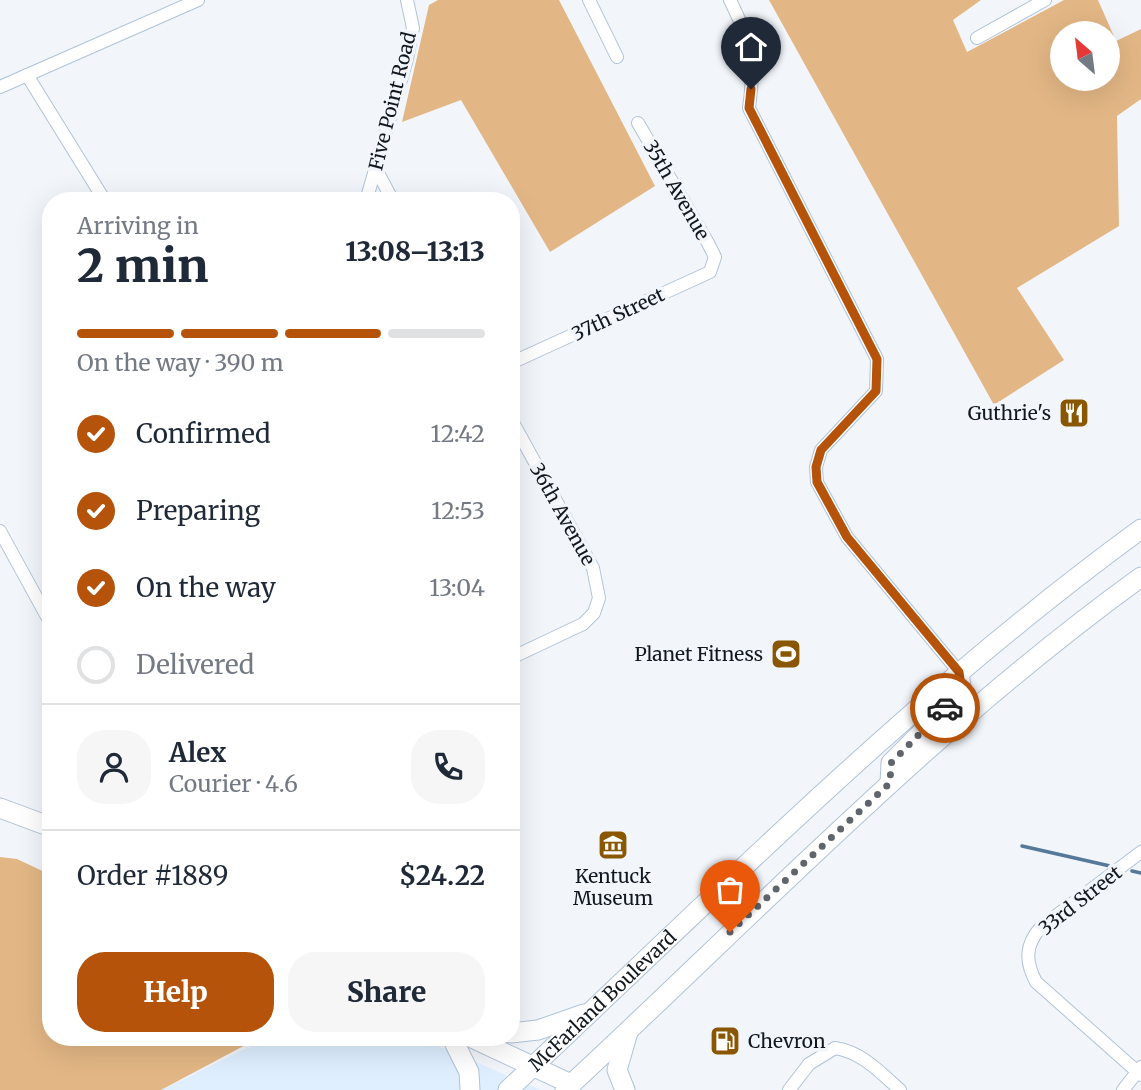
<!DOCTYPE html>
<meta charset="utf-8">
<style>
:root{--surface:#fff;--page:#f6f6f7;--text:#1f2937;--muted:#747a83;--line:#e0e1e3;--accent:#b45309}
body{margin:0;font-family:Merriweather,serif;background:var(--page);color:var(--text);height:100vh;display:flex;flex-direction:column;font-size:26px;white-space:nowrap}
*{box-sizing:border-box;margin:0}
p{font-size:23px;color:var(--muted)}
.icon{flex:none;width:38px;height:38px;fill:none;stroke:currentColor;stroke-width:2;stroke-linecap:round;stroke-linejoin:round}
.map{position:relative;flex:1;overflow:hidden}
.side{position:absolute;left:42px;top:192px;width:478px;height:854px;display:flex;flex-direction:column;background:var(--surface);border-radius:28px;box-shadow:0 7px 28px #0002}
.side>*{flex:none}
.needle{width:46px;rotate:332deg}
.tools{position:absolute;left:1050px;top:21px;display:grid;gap:14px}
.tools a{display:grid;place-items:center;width:70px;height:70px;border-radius:50%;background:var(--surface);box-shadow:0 7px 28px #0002;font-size:35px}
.pin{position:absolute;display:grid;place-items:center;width:60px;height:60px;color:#fff;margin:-72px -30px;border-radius:50% 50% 50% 0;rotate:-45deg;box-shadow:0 0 7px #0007}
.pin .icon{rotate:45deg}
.courier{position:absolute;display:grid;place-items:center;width:70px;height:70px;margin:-35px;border:5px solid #b45309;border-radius:50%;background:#fff;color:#222;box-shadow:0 2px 9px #0007}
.head em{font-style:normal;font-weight:800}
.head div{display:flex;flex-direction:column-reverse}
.head{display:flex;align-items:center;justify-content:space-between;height:119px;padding:0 35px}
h1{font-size:46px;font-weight:800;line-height:52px}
.bar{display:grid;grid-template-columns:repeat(4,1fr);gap:10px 7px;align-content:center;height:84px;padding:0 35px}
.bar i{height:9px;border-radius:5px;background:var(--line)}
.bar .selected{background:var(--accent)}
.bar p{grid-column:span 4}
.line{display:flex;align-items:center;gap:18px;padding:0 35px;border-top:2px solid var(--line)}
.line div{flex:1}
.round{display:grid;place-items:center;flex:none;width:74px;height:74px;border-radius:28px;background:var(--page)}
ol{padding:0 35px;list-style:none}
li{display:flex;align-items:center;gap:21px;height:77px}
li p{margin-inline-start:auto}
li .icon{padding:7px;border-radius:50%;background:var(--accent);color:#fff;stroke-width:4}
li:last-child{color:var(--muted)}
li i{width:38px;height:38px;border:4px solid var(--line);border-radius:50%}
.primary-button{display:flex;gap:14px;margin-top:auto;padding:14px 35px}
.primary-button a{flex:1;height:80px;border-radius:28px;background:var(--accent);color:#fff;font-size:28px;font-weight:800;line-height:80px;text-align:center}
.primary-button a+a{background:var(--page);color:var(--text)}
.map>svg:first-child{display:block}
</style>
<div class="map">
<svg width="1141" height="1090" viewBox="0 0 1141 1090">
<rect width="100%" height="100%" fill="#f2f6fb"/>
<polygon fill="#dfefff" points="268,1038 420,1038 541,1090 161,1090"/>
<g fill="#e3b785" fill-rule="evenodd">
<polygon points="438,0 559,0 655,186 550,252 461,100 402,122 429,5"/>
<path d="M769,0H981L953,20L967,52L1064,0H1098L1116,41L1141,29V99L1117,116L1119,226L1017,288L1064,360L994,405ZM1108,33V79H1062V33Z"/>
<polygon points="0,857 17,859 51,875 51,1038 250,1038 251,1042 161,1090 0,1090"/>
</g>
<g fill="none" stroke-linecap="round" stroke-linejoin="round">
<g stroke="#567899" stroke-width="3.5">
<polyline points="1022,846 1110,866"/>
<polyline points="1132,871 1141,873"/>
</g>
<g stroke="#b0c3d7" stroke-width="14">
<g id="minor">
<polyline points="589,0 617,57"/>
<path d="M730,0C752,46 756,57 749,108L877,359L876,391L821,450L816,467L817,482L847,537L959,672"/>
<polyline points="977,38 1045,0"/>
<polyline points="27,75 105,201"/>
<polyline points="0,87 198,0"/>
<polyline points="376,169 393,201"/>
<polyline points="366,201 407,59 413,28 407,0"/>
<polyline points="511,363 710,272 715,257 708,243 638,123"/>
<polyline points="511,419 593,568 599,598 594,613 583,624 511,658"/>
<polyline points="0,531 51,624"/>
<path d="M1141,852L1041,927C1025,945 1025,961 1036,982L1141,1075"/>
<path d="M789,1090L809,1064L835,1048C862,1052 880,1072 900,1090"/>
<polyline points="1123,1090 1141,1067"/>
</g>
</g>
<g stroke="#b0c3d7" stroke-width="21">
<g id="trunk">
<polyline points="890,783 891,763 950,704 961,687 959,672"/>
<polyline points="0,808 51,827"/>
<polyline points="511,1033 538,1030 584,1014"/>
<polyline points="452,1038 469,1072 470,1090"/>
<polyline points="472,1038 571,1084"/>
<path id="s1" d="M508,1090C714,897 912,696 1141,529"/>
<path d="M565,1090C754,915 932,728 1141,577"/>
<polyline points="625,1090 617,1070 628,1032"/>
</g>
</g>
<use href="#minor" stroke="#fff" stroke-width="12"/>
<use href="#trunk" stroke="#fff" stroke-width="19"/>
</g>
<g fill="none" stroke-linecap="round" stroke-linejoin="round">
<polyline stroke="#5f656b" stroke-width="7" stroke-dasharray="0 12.6" points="730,932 890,783 891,763 945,708"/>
<polyline stroke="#b45309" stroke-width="9" points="751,89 749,108 877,359 876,391 821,450 816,467 817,482 847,537 959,672 961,687 945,708"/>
</g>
<defs>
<g id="restaurant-square" transform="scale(1.575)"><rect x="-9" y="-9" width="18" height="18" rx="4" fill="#8a5701" stroke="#f2f6fb"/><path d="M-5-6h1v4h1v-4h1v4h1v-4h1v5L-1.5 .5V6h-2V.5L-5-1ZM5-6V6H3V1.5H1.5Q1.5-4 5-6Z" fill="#fff"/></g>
<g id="stadium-square" transform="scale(1.575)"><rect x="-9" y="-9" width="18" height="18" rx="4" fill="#8a5701" stroke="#f2f6fb"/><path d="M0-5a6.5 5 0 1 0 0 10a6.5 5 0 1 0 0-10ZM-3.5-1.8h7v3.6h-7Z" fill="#fff"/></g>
<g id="museum-square" transform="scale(1.575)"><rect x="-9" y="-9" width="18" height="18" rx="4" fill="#8a5701" stroke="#f2f6fb"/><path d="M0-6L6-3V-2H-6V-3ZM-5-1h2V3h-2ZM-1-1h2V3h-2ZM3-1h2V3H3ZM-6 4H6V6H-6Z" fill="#fff"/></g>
<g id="fuel-square" transform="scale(1.575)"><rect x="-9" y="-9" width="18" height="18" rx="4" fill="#8a5701" stroke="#f2f6fb"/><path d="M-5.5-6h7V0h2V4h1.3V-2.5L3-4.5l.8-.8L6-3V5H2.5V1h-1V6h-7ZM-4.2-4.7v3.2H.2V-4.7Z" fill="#fff"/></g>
</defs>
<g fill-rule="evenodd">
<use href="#restaurant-square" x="1074" y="413"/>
<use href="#stadium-square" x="786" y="654"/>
<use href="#museum-square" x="613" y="845"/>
<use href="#fuel-square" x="725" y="1041"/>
</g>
<g text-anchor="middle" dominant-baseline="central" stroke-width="7" stroke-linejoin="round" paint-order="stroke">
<g font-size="19" fill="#10171e" stroke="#f2f6fb">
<text transform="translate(392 101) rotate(-76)">Five Point Road</text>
<text transform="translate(677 190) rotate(60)">35th Avenue</text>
<text transform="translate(618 314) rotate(-25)">37th Street</text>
<text transform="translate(563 514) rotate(61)">36th Avenue</text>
<text transform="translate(1080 900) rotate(-38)">33rd Street</text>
<text stroke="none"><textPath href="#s1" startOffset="130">McFarland Boulevard</textPath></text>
</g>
<g font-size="19" fill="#10171e" stroke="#f2f6fb" text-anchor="end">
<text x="1051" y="413">Guthrie's</text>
<text x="763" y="654">Planet Fitness</text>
<text x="613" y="876" text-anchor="middle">Kentuck<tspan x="613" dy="22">Museum</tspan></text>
<text x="748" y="1041" text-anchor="start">Chevron</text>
</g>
</g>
</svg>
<div class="tools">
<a><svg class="needle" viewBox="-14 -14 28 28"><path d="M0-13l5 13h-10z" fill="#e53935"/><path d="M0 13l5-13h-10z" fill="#747a83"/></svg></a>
</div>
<div class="pin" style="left:730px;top:932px;background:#ea580c"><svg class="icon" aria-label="bag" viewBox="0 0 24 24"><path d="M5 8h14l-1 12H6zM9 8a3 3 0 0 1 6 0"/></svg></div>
<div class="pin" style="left:751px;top:89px;background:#1f2937"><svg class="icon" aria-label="home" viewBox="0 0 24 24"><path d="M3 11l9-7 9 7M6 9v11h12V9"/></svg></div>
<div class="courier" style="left:945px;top:708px"><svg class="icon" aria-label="car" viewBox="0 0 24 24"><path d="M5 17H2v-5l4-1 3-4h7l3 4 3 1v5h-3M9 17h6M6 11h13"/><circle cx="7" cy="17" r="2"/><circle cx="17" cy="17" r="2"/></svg></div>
<section class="side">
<div class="head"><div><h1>2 min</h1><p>Arriving in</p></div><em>13:08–13:13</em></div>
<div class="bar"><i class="selected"></i><i class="selected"></i><i class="selected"></i><i></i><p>On the way · 390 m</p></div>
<ol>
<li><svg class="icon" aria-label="check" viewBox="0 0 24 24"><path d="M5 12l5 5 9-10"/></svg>Confirmed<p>12:42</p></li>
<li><svg class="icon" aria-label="check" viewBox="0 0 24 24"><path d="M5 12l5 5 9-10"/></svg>Preparing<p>12:53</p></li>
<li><svg class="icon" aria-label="check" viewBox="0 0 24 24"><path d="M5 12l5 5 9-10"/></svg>On the way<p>13:04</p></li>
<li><i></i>Delivered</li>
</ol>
<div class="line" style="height:126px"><a class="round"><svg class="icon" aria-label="person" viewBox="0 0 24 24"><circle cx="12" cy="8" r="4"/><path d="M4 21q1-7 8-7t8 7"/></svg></a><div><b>Alex</b><p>Courier · 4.6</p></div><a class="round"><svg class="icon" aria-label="phone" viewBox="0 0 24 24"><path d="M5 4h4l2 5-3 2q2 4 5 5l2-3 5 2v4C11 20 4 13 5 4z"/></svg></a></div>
<div class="line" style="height:91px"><div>Order #1889</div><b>$24.22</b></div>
<div class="primary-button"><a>Help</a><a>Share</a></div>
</section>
</div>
